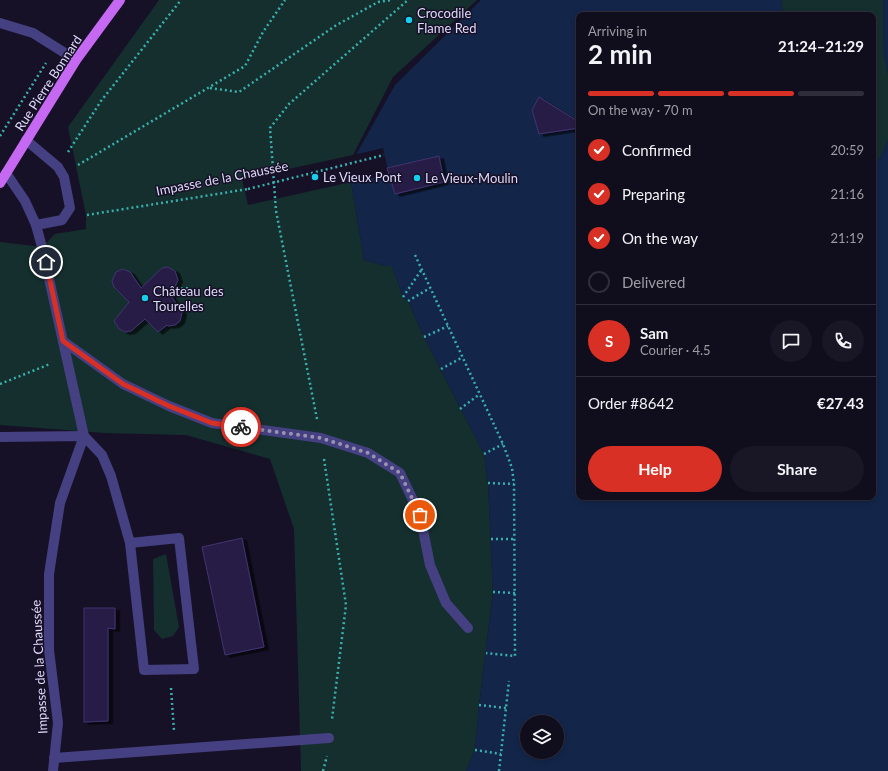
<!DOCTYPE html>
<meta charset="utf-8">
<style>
:root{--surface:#100d1c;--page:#191625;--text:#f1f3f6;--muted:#9c9ca3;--line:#302d3b;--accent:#d93025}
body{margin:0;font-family:Lato,sans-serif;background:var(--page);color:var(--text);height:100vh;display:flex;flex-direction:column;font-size:15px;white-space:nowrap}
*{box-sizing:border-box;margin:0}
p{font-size:13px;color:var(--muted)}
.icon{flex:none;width:22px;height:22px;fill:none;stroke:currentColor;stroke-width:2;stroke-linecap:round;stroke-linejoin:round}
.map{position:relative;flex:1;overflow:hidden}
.drawer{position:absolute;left:576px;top:12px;width:300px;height:488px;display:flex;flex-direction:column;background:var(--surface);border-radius:8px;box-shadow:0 2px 6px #0003,0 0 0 1px var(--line)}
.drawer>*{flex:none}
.controls{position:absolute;left:520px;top:715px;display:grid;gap:8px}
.controls a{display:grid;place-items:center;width:44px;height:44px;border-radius:50%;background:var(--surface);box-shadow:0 2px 6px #0003,0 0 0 1px var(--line);font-size:20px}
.pin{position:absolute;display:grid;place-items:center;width:34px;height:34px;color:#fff;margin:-17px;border:2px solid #fff;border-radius:50%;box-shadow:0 1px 4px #0007}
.courier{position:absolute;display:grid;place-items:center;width:40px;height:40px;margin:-20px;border:3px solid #d93025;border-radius:50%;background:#fff;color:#222;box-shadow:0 1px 5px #0007}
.overview em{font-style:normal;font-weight:700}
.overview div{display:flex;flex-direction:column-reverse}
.overview{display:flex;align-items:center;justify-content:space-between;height:68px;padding:0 12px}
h1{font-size:26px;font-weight:700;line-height:30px}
.bar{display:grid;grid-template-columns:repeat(4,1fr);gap:6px 4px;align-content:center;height:48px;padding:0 12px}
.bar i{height:5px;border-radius:3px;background:var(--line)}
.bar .on{background:var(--accent)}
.bar p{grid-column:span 4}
.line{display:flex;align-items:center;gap:10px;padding:0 12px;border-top:1px solid var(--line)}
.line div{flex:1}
.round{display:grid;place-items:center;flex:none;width:42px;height:42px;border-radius:21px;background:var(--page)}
ol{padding:0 12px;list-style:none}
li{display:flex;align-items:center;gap:12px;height:44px}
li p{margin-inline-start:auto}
li .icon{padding:4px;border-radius:50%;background:var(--accent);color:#fff;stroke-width:4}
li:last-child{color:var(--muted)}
li i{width:22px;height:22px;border:2px solid var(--line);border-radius:50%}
.primary-button{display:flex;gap:8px;margin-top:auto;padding:8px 12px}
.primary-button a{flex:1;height:46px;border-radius:24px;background:var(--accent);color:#fff;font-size:16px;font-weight:700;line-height:46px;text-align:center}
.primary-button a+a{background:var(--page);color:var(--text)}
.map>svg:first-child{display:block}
</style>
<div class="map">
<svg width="888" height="771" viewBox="0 0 888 771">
<defs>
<filter id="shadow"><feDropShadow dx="4.5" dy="2.5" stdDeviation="0" flood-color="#0009"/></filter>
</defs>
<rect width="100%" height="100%" fill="#161126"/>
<g fill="#152f2f">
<polygon points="159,0 477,0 393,77 353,155 242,179 248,205 351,182 364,260 386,266 392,265 403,297 408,301 424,337 484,454 488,483 493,592 479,705 475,750 466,771 301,771 294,529 270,459 186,435 105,433 0,425 0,242 42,247 55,234 86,229 86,215 68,127"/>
<polygon points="781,0 883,0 884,54 888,74 888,140 881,156 873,166 873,15 783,15"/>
<polygon points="166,554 179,627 173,636 162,639 154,630 153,559"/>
</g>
<g fill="#132549" fill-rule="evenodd">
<path d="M481,0H781L783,15H579V497H873V166L881,156L888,140V771H466L475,750L479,705L493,592L488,483L484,454L424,337L408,301L403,297L392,266H386L364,260L351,182L353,160L395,85ZM527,722H557V752H527Z"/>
<polygon points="883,0 888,0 888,74 884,54"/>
</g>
<polygon fill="#161126" points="383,148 389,174 349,183 351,160 353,155"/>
<g fill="#281f45" stroke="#413370" filter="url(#shadow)">
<polygon points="539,97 579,122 579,128 539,134 532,110"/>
<polygon points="439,156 444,182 395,194 387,168"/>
<polygon points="168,267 175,271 178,280 171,296 182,312 180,321 175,325 168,326 167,325 158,332 145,319 131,331 125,332 119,329 114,321 129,302 114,287 112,281 116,272 123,269 130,272 141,288 162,268"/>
<polygon points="242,538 264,647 225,655 202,547"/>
<polygon points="84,608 115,608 115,629 108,628 108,721 84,722"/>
</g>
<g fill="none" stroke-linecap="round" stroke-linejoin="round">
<g stroke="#3ab0ad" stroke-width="2.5" stroke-dasharray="2 3" stroke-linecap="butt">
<polyline points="210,88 239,92 335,26 378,2 391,0"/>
<polyline points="0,136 46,63"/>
<polyline points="68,152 101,101 181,0"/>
<polyline points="78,165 245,66 263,32 285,0"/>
<polyline points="87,215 248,189"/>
<polyline points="415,255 503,444 512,468 514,484 515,656 486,653"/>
<polyline points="176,289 190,288"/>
<polyline points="403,297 422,269"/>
<polyline points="408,301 430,288"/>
<polyline points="424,337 448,326"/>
<polyline points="441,369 463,357"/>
<polyline points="0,384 50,364"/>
<polyline points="460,409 480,394"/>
<polyline points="317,419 276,211 270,128 289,104 408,0"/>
<polyline points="484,454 503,444"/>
<polyline points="324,459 346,605 332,719"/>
<polyline points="488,483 514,484"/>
<polyline points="491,539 515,539"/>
<polyline points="493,592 515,593"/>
<polyline points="171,688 174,731"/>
<polyline points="479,705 506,708"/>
<polyline points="475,750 501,754"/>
<polyline points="323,771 327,756"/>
<polyline points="499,771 509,681"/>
</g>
<g stroke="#454081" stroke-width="10">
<polyline points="0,23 33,33 76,60"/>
<polyline points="26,140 58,167 64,177 70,208 62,220 36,225"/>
<polyline points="6,173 25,201 36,225 42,247 84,436 60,503 49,574 49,650 58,723 53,771"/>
<polyline points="63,341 123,384 169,406 212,423 321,438 368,453 400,473 420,515 430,565 446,603 468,628"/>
<polyline points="0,437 84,436 102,455 111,476 130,543 144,670 194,669 179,538 130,543"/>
<polyline points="54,758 329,738"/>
</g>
<polyline stroke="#c569f3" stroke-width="10" points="0,183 76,60 120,0"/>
<polyline stroke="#3ab0ad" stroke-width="2.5" stroke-dasharray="2 3" stroke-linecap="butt" points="248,189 384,155"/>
</g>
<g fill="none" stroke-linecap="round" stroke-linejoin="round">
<polyline stroke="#9993b1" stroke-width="4" stroke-dasharray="0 7.2" points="241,427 321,438 368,453 400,473 420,515"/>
<polyline stroke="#d93025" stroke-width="5" points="46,262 63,341 123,384 169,406 212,423 241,427"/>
</g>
<g fill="#15cfed" stroke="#161126" stroke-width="1.5">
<circle cx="409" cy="20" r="4"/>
<circle cx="315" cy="177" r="4"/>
<circle cx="417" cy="178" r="4"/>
<circle cx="145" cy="298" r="4"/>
</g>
<g text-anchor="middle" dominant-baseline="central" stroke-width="3" stroke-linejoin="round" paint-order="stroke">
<g font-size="13" fill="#dfd9fc" stroke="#161126" text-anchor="start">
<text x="417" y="13">Crocodile<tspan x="417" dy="15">Flame Red</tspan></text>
<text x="323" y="177">Le Vieux Pont</text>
<text x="425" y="178">Le Vieux-Moulin</text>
<text x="153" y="291">Château des<tspan x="153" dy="15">Tourelles</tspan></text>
</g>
<g font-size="13" fill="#dfd9fc" stroke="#161126">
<text transform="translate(48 83) rotate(-57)">Rue Pierre Bonnard</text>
<text transform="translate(222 178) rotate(-11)">Impasse de la Chaussée</text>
<text transform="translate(39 667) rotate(-93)">Impasse de la Chaussée</text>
</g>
</g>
</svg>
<div class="controls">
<a><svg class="icon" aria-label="layers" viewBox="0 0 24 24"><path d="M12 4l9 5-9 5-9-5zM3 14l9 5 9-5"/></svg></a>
</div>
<div class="pin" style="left:420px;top:515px;background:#ea580c"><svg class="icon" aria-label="bag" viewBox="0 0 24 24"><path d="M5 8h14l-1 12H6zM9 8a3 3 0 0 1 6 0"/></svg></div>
<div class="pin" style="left:46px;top:262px;background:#1f2937"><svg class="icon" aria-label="home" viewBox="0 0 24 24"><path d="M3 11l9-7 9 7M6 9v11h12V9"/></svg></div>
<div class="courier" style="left:241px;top:427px"><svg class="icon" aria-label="bike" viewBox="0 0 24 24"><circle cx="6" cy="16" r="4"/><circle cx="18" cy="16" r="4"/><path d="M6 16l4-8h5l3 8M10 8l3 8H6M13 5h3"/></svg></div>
<section class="drawer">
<div class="overview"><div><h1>2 min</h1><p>Arriving in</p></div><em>21:24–21:29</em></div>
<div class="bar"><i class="on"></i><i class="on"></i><i class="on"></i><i></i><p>On the way · 70 m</p></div>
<ol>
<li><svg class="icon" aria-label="check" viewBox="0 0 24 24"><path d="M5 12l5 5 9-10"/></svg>Confirmed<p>20:59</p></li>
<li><svg class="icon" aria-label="check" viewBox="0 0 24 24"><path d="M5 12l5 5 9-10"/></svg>Preparing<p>21:16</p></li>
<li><svg class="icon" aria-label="check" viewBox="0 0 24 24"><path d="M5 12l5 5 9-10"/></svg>On the way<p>21:19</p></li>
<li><i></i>Delivered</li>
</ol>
<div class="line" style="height:72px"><b class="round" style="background:var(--accent);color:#fff">S</b><div><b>Sam</b><p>Courier · 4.5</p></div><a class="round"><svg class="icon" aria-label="chat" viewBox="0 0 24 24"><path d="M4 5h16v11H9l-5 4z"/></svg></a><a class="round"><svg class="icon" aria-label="phone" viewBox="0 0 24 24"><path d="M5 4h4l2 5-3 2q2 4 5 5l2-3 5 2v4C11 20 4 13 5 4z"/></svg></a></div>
<div class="line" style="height:52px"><div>Order #8642</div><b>€27.43</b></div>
<div class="primary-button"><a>Help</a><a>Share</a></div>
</section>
</div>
